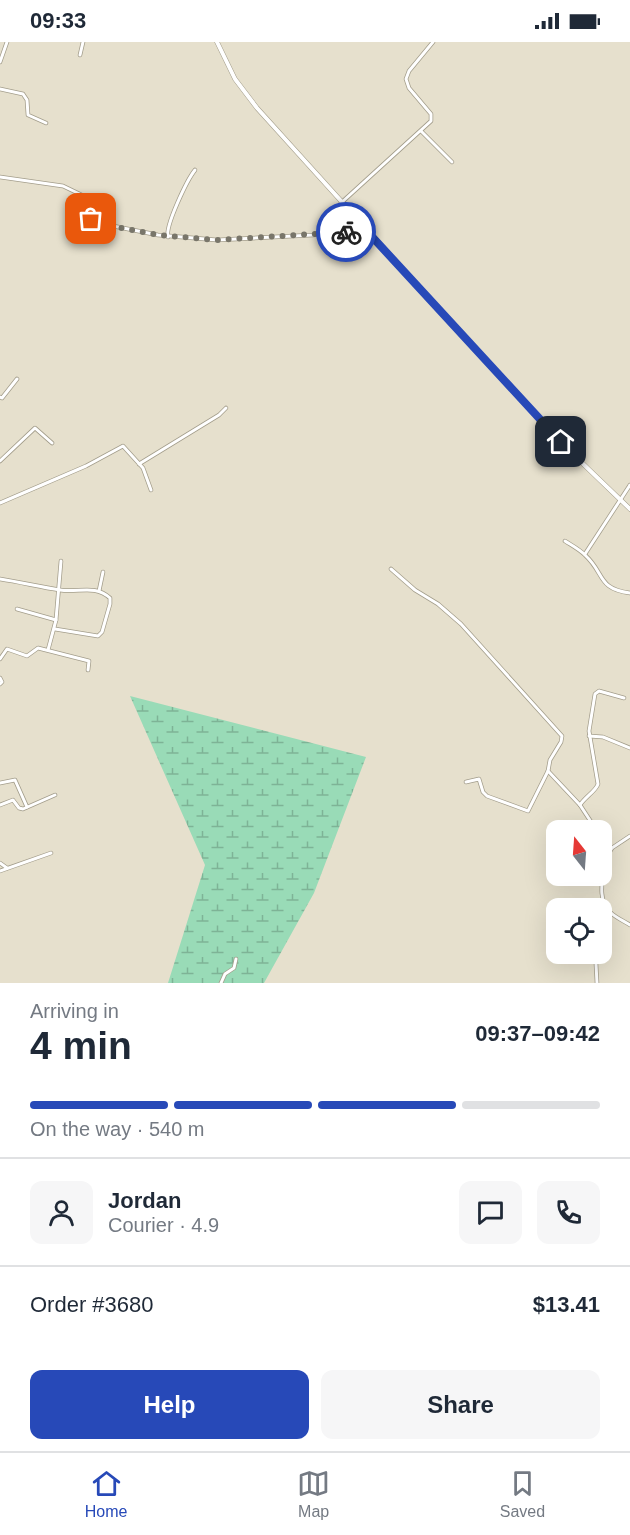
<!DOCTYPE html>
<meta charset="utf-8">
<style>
:root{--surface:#fff;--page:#f6f6f7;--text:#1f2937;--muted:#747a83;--line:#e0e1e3;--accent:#2749b8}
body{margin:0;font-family:Helvetica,sans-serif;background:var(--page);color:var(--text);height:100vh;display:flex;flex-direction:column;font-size:22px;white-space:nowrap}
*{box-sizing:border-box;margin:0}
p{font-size:20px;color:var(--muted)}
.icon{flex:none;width:33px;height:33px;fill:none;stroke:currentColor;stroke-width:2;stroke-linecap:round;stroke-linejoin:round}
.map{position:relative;height:941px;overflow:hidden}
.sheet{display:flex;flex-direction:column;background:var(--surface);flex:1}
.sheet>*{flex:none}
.needle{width:39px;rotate:343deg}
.buttons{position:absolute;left:546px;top:778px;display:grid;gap:12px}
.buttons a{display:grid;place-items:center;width:66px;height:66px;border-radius:12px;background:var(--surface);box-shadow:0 6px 24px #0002;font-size:30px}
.pin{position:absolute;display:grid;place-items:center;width:51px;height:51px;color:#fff;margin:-26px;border-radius:12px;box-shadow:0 3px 9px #0006}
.courier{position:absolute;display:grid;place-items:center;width:60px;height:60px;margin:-30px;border:4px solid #2749b8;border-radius:50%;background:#fff;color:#222;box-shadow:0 2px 8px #0007}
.headline em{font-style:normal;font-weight:700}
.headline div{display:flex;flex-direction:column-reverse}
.headline{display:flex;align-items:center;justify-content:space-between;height:102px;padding:0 30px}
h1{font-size:39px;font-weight:700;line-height:45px}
.bar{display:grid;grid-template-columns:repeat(4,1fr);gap:9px 6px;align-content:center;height:72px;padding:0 30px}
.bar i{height:8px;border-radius:4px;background:var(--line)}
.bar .selected{background:var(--accent)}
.bar p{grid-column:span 4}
.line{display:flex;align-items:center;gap:15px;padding:0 30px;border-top:2px solid var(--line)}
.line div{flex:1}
.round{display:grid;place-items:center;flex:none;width:63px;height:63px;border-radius:12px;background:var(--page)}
.button{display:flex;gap:12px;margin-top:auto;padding:12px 30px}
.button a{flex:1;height:69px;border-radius:12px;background:var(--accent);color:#fff;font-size:24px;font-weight:700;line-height:69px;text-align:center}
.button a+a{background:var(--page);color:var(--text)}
.status{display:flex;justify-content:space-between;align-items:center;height:42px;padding:0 30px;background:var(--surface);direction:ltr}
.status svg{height:16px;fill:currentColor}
.tab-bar{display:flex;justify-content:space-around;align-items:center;height:84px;border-top:2px solid var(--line);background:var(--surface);font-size:16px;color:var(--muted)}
.tab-bar a{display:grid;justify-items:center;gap:3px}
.tab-bar .selected{color:var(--accent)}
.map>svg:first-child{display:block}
</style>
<div class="status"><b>09:33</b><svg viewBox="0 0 49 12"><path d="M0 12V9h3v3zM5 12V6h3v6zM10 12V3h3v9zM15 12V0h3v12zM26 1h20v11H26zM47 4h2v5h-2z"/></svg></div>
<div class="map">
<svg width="630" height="941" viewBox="0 0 630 941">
<defs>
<pattern id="wetland-marsh" width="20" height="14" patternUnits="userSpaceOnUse" patternTransform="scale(1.5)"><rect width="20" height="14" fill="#99dbb7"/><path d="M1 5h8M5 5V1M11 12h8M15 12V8" fill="none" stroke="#7eb396"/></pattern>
</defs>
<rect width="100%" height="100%" fill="#e6e0cd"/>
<polygon fill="url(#wetland-marsh)" points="130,654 366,715 314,851 264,941 168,941 205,823"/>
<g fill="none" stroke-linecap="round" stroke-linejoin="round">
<g stroke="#a39d8b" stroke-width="4.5">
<g id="minor">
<polyline points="80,13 83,0"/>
<polyline points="0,20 7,0"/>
<polyline points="0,47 23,52 27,58 28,73 46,81"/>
<polyline points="421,89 452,120"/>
<polyline points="0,135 63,144 92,158 91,177 93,180 158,193 217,198 313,193 347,190 364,186"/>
<polyline points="341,161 431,79 431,72 409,46 406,37 409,29 433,0"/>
<path d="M168,195C165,184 187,138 195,128"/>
<polyline points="0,355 2,356 17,337"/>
<polyline points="0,419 35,386 52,401"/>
<polyline points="139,422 219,373 226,366"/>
<polyline points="0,461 86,424 123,404 143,426 151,448"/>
<path d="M565,499C571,503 579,507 585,513C605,531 597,547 630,551"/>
<polyline points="585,512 630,443"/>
<polyline points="391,527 415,548 438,562 461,582 562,694 561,700 550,718 548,729 528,769 487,754 483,750 479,737 466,740"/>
<path d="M0,537C20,540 40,545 60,548C78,551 95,542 110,556V562L102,590L98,594L55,587"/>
<polyline points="99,549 103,530"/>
<polyline points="17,567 56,578 61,519"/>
<polyline points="48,608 56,578"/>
<polyline points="0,617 7,607 27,614 38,606 89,619 88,628"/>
<polyline points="0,636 2,640 0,642"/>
<polyline points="589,694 603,695 630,706"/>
<polyline points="548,729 580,763 597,789"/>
<polyline points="0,741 15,738 27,765"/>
<polyline points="0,763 13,758 19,766 23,767 55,753"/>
<path d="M580,763C585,755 596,749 598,742L589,689L595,652L599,649L624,656"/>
<path d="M602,797C612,819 591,851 610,870C616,876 624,879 630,883"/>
<polyline points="607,814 612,806 630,794"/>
<polyline points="0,821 7,826"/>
<polyline points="0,829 51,811"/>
<path d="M602,910C609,897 601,883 610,870"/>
<polyline points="221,941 225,932 234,926 236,917"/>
<polyline points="597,941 596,922 600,912"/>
</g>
</g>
<g stroke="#a39d8b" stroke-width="5">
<polyline id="tertiary" points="217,0 235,37 257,66 512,348 578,417 630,467"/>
</g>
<use href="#minor" stroke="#fff" stroke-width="3"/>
<use href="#tertiary" stroke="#fff" stroke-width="4"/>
</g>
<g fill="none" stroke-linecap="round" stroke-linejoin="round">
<polyline stroke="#79766a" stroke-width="6" stroke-dasharray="0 10.8" points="91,177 96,181 158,193 217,198 346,190"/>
<polyline stroke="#2749b8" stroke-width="8" points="346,190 364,186 561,400"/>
</g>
</svg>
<div class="buttons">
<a><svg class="needle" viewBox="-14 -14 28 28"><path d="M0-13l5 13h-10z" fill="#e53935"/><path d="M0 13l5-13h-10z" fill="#747a83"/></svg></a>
<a><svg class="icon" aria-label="locate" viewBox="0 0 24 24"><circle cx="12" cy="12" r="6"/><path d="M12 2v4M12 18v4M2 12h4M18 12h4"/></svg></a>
</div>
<div class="pin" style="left:91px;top:177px;background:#ea580c"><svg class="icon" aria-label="bag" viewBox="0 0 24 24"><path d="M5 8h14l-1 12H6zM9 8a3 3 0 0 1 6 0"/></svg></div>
<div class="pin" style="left:561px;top:400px;background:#1f2937"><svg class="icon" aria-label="home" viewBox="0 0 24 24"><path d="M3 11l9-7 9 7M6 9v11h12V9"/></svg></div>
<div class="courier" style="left:346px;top:190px"><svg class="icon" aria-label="bike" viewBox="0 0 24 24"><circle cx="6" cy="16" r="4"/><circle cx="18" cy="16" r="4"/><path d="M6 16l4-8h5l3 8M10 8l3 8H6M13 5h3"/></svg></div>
</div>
<section class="sheet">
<div class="headline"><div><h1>4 min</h1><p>Arriving in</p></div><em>09:37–09:42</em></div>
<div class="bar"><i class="selected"></i><i class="selected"></i><i class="selected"></i><i></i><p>On the way · 540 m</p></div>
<div class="line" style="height:108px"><a class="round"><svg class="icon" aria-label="person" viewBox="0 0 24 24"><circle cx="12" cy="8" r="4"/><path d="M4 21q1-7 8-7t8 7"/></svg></a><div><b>Jordan</b><p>Courier · 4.9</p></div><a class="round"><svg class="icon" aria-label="chat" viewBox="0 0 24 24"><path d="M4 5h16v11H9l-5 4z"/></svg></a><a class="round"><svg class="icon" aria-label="phone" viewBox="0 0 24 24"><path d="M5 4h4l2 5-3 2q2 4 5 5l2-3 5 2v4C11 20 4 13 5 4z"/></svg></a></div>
<div class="line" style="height:78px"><div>Order #3680</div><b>$13.41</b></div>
<div class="button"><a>Help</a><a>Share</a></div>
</section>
<nav class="tab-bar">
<a class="selected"><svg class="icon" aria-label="home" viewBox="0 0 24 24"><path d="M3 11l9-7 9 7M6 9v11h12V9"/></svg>Home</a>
<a><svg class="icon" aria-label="map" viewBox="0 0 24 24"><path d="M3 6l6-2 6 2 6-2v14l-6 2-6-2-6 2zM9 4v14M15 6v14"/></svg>Map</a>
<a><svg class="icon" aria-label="saved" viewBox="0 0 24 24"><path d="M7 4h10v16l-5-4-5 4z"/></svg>Saved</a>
</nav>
